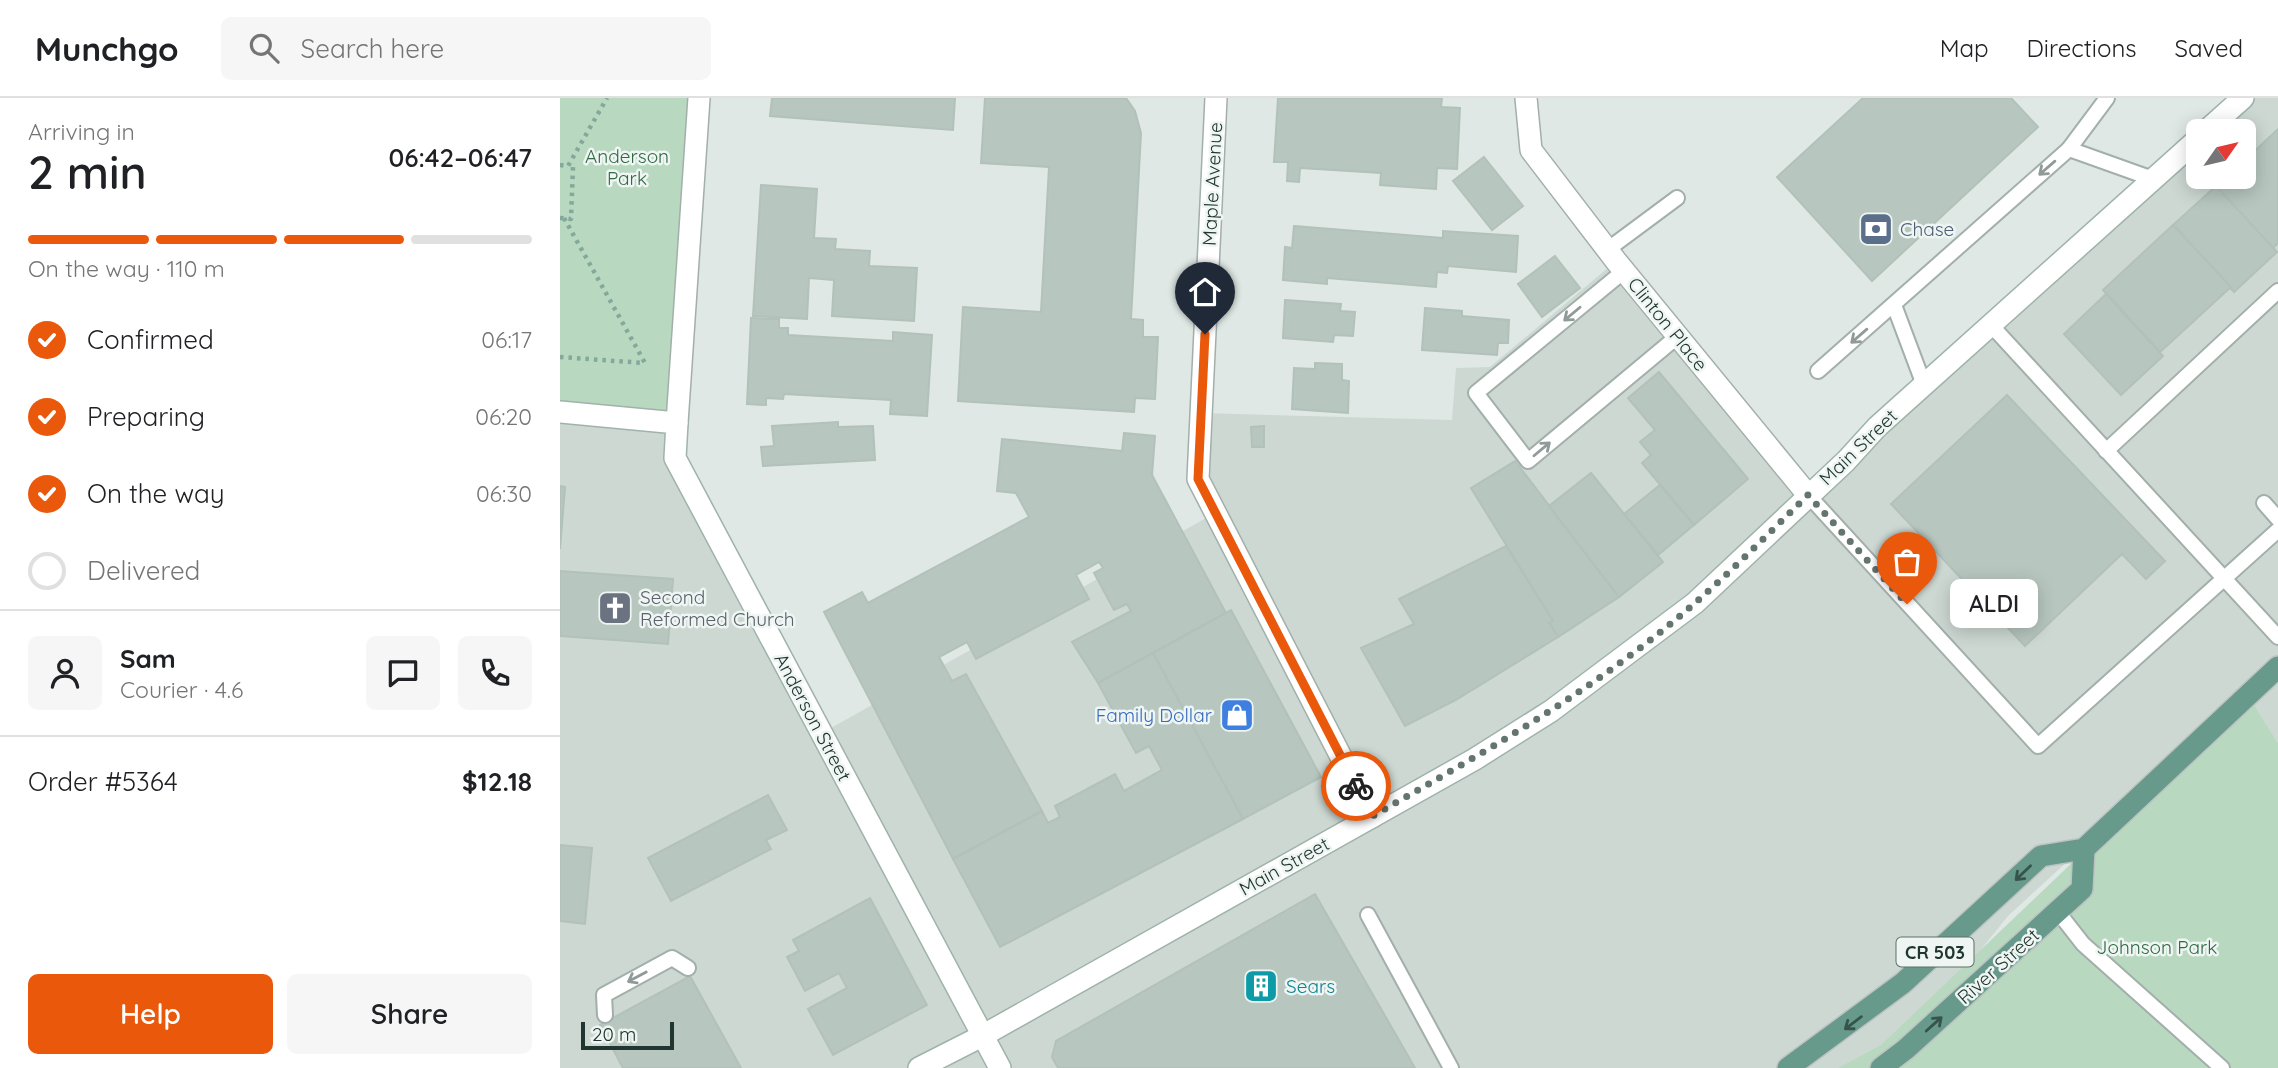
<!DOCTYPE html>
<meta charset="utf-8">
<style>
:root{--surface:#fff;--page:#f6f6f6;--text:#202124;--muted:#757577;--line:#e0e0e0;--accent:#ea580c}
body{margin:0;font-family:Quicksand,sans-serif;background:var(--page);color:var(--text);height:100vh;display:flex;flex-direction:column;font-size:26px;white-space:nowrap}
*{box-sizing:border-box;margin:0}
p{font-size:23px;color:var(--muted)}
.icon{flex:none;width:38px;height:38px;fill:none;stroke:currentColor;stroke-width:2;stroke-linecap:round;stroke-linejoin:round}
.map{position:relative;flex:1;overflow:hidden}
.drawer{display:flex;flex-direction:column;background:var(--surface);width:560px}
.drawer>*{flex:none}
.needle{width:46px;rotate:56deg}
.buttons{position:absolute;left:1626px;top:21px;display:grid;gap:14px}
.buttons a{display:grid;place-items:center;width:70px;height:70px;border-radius:10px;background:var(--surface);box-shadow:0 4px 18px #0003;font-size:35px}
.scale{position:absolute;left:21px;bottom:18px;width:93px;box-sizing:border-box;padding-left:7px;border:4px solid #213630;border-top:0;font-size:19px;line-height:24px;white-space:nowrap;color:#213630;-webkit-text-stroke:5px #eef5f2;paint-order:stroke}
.pin{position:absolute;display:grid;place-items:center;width:60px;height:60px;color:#fff;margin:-72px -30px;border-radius:50% 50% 50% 0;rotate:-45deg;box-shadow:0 0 7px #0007}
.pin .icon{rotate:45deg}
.courier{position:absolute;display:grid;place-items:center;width:70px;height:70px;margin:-35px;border:5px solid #ea580c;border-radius:50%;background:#fff;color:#222;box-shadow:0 2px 9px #0007}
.bubble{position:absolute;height:49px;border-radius:10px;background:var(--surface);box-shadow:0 4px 18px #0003;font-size:23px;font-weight:600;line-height:49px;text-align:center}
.head em{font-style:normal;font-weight:600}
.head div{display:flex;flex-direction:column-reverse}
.head{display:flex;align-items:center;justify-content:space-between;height:119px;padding:0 28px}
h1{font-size:46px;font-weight:600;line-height:52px}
.bar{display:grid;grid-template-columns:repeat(4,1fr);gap:10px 7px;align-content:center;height:84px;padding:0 28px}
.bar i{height:9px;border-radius:5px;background:var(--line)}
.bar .active{background:var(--accent)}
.bar p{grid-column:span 4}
.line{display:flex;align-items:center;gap:18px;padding:0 28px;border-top:2px solid var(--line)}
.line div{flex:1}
.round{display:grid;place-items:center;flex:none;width:74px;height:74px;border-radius:10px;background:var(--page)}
ol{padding:0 28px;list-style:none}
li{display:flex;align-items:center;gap:21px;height:77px}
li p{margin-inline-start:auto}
li .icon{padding:7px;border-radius:50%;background:var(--accent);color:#fff;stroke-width:4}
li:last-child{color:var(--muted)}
li i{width:38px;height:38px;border:4px solid var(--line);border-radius:50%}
.action{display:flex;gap:14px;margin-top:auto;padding:14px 28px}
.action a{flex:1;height:80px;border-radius:10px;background:var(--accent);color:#fff;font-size:28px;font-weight:600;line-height:80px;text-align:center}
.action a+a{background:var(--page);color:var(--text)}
header{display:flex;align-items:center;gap:42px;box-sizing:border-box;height:98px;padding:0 35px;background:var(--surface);border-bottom:2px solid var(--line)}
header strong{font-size:33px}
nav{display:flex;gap:38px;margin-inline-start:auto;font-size:24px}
.search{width:490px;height:63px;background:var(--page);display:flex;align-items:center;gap:18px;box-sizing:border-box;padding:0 24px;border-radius:10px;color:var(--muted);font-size:26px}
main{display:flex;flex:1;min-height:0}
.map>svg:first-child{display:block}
</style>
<header>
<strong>Munchgo</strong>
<div class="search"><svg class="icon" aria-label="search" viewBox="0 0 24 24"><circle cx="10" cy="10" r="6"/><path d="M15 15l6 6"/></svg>Search here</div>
<nav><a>Map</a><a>Directions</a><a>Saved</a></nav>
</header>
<main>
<section class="drawer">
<div class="head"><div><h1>2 min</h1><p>Arriving in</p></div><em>06:42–06:47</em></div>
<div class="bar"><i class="active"></i><i class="active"></i><i class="active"></i><i></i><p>On the way · 110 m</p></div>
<ol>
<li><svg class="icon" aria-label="check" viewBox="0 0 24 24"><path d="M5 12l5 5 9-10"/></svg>Confirmed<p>06:17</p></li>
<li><svg class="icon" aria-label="check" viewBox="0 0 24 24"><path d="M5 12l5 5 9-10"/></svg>Preparing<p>06:20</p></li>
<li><svg class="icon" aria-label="check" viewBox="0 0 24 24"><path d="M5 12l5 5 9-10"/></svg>On the way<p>06:30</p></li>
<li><i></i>Delivered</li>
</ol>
<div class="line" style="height:126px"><a class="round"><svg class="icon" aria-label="person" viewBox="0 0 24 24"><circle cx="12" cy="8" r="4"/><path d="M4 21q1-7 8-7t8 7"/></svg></a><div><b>Sam</b><p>Courier · 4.6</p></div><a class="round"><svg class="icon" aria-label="chat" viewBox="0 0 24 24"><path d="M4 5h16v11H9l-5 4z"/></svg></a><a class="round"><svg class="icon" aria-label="phone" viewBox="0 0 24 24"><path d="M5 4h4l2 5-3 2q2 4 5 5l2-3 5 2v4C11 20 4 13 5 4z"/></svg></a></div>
<div class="line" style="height:91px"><div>Order #5364</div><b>$12.18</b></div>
<div class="action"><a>Help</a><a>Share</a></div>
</section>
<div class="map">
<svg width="1718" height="970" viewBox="0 0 1718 970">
<rect width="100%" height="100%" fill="#dfe8e4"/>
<polygon fill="#cdd8d3" points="1683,0 1718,0 1718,645 1688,597 1448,818 1406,870 1351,924 1291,970 0,970 0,314 117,325 116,360 262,635 655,415 638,381 641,315 892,322 896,270 930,269 1056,163 1247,397 1638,41 1638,79 1684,79 1684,33 1646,33"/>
<g fill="#b9d8c0">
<polygon points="0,0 139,0 117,325 0,314"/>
<polygon points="1688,597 1718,645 1718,970 1278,970 1321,947"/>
</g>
<g fill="#b7c6bf" stroke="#b2c1ba" stroke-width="2">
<polygon points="212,0 395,0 393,32 210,18"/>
<polygon points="425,0 566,0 575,13 581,35 571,221 583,222 583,239 598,239 595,301 575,300 574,314 398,303 403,209 481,214 489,69 421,65"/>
<polygon points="718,0 882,0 881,9 900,10 897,71 877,70 876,91 820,87 821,75 740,70 739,84 727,83 728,64 714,64"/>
<polygon points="1303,0 1451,0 1478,29 1312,183 1217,79"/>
<polygon points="1718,31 1718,145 1713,150 1656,88 1666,79 1684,79 1684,63"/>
<polygon points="924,59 963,108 932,132 893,83"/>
<polygon points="201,87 257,91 254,140 276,141 275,151 310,153 309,168 357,170 354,223 272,218 274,182 249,180 247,221 193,218"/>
<polygon points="1656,88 1717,154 1674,194 1613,127"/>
<polygon points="1613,127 1671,189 1600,254 1543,192"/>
<polygon points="734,128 883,140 883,133 958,138 956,174 888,168 887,175 877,174 876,189 767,180 767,186 723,182 725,149 732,150"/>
<polygon points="995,158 1020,190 982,219 958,186"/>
<polygon points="1546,196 1603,258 1561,297 1504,236"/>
<polygon points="725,202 781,206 780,213 795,214 793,238 774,237 773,244 723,240"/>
<polygon points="865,210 902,213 902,218 949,222 948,245 938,245 937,257 862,252"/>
<polygon points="191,220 219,221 219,230 228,230 228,237 333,243 333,234 372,237 367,318 330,316 331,302 224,296 223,301 206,300 206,307 187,306"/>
<polygon points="755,265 782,266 782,282 789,283 788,315 732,311 734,270 755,271"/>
<polygon points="1099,274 1188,381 1134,427 1082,365 1091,357 1080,344 1095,332 1068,300"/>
<polygon points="1447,297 1605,463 1586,481 1562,456 1465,548 1331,406"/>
<polygon points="278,324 278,329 313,328 315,362 203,368 201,349 214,348 212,328"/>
<polygon points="704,328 704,349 692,349 691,329"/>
<polygon points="564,335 595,338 592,377 666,515 538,585 512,544 571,513 567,506 554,512 534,475 543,470 539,464 516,477 529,501 416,561 407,544 379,559 392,583 406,576 482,713 393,761 264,514 302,494 308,505 469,419 456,395 437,393 442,341 562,353"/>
<polygon points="955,363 1059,499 998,539 989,525 993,523 911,390"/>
<polygon points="1031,375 1103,464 1059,499 989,408"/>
<polygon points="1100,387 1134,427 1098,457 1064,416"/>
<polygon points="0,388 5,389 0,451"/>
<polygon points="946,448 993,523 989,525 998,539 896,602 845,628 801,550 854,526 839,501"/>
<polygon points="0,473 113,481 108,546 0,538"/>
<polygon points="671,512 761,679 683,721 593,555"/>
<polygon points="593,555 683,721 440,849 393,761 482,713 488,725 500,719 495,708 555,676 564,693 602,672 589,648 576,655 538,585"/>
<polygon points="208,697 227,732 206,742 211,751 111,803 88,760"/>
<polygon points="0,747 32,750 25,826 0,823"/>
<polygon points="755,796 855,970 498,970 492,959 496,943"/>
<polygon points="310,800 367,907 273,957 248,911 287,890 279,875 245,893 227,859 239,853 233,842"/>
<polygon points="130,878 181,970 63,970 40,927"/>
</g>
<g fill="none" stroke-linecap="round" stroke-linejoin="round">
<g stroke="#a2afaa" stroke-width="18">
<g id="lane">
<polyline points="1509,51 1593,81"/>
<polyline points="1047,152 1117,100"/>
<polyline points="1064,173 916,295 968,363 1118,238"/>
<polyline points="1334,207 1364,287"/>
<polyline points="1431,227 1718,539"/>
<polyline points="1258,273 1509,51 1547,0"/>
<polyline points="1546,353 1718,193"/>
<polyline points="1248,397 1478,648 1718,432"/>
<polyline points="1704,405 1718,421"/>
<polyline points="1498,814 1523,846 1662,970"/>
<polyline points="808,817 891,970"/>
<polyline points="45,917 44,897 112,860 128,870"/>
</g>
</g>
<g stroke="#a2afaa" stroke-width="24">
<g id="street">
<polyline points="656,0 638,381 812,719"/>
<polyline points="966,0 971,52 1056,163 1248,397"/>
<polyline points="117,325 139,0"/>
</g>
</g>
<g stroke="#9fb3ab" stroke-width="24">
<g id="secondary">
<polyline points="1646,33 1683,0"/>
<polyline points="0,314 117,325 115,360 440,970"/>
<polyline points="359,970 422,938 915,661 991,613 1135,505 1286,363 1317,329 1638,41"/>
</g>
</g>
<g stroke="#bcc3c1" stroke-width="24">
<g id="primary">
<polyline points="1228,970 1343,885 1481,758 1524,751 1718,569"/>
<polyline points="1321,970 1346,951 1522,791 1524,751"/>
</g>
</g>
<g stroke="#82a99b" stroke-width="4.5" stroke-dasharray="3.5 5" stroke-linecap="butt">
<polyline points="0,67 8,68 47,0"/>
<polyline points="0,120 11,121 13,69 8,68"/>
<polyline points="4,120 85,265"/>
<polyline points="0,259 84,265"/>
</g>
<use href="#lane" stroke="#fff" stroke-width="14"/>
<use href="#street" stroke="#fff" stroke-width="21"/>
<use href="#secondary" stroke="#fff" stroke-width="21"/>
<use href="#primary" stroke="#679a8b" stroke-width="21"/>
</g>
<defs><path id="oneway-shaft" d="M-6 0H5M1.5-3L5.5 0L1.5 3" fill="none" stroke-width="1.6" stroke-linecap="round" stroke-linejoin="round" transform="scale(1.75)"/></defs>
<g stroke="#909a98">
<use href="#oneway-shaft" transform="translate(1487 70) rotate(139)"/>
<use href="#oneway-shaft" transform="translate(1012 216) rotate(140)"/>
<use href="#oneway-shaft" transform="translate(1299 238) rotate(139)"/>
<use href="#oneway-shaft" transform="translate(982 351) rotate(-40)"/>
<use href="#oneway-shaft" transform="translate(77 879) rotate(152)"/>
</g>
<g stroke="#36544b">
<use href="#oneway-shaft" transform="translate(1463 775) rotate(136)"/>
<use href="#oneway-shaft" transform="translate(1293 925) rotate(143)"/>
<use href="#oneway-shaft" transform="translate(1374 926) rotate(-42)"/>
</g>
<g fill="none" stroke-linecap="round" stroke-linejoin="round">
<path stroke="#64746f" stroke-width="7" stroke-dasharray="0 12.6" d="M796,688L811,719C924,654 1038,591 1136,504C1175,470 1211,433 1248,397L1347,506"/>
<polyline stroke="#ea580c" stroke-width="9" points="645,236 638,381 796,688"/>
</g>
<defs>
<g id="bank-square" transform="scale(1.75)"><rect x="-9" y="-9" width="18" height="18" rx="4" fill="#5c6f8a" stroke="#eef5f2"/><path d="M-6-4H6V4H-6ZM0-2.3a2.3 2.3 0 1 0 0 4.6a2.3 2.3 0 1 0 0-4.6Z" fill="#fff"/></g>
<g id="church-square" transform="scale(1.75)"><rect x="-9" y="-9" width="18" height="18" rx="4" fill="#6b7280" stroke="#eef5f2"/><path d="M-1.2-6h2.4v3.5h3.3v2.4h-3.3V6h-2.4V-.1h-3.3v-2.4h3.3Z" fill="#fff"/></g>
<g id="shop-square" transform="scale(1.75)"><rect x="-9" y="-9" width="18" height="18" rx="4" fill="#3f7fe0" stroke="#eef5f2"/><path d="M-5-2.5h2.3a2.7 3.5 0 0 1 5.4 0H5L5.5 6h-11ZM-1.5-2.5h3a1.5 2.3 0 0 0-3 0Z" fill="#fff"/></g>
<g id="building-square" transform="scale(1.75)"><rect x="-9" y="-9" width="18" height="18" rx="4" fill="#0f9aa8" stroke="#eef5f2"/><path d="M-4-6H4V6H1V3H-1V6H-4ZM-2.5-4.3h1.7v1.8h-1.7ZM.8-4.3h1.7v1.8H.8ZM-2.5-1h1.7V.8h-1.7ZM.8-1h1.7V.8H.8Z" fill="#fff"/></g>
</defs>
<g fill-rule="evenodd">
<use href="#bank-square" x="1316" y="131"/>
<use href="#church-square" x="55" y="510"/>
<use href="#shop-square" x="677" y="617"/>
<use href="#building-square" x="701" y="888"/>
</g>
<g text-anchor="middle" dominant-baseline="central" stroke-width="5" stroke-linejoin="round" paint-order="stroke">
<rect fill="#eef5f2" stroke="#5e6f6a" stroke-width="2" x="1336.5" y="839.5" width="77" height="29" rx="5"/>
<g font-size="18" font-weight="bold" fill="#213630">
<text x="1375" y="854">CR 503</text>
</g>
<g font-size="19" fill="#306944" stroke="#eef5f2">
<text x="67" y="58">Anderson<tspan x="67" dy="22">Park</tspan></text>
<text x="1597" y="849">Johnson Park</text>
</g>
<g font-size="19" fill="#213630" stroke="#eef5f2">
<text transform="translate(652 86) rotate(-87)">Maple Avenue</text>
<text transform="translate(1108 226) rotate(51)">Clinton Place</text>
<text transform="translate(1298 349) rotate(-44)">Main Street</text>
<text transform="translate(253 619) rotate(62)">Anderson Street</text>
<text transform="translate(724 768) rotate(-29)">Main Street</text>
<text transform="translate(1438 868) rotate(-42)">River Street</text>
</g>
<g font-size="19" fill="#4e5e75" stroke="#eef5f2" text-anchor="start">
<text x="1340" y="131">Chase</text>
</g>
<g font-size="19" fill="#5b616d" stroke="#eef5f2" text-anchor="start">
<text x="80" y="499">Second<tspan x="80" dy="22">Reformed Church</tspan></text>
</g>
<g font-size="19" fill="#366cbe" stroke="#eef5f2" text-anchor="end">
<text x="652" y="617">Family Dollar</text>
</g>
<g font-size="19" fill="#0d838f" stroke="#eef5f2" text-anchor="start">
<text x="726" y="888">Sears</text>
</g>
</g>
</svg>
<div class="buttons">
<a><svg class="needle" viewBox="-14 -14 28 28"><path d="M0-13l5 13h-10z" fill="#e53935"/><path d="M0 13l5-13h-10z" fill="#757577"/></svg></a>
</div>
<div class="scale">20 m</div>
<div class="pin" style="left:1347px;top:506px;background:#ea580c"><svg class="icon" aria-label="bag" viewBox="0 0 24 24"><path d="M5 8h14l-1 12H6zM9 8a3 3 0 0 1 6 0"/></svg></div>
<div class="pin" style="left:645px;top:236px;background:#1f2937"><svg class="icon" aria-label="home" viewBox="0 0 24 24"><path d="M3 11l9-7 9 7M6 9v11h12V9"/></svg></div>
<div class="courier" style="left:796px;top:688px"><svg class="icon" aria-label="bike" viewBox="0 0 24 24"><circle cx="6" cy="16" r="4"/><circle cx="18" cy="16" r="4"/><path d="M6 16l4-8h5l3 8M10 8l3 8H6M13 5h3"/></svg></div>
<div class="bubble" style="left:1390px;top:481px;width:88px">ALDI</div>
</div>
</main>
